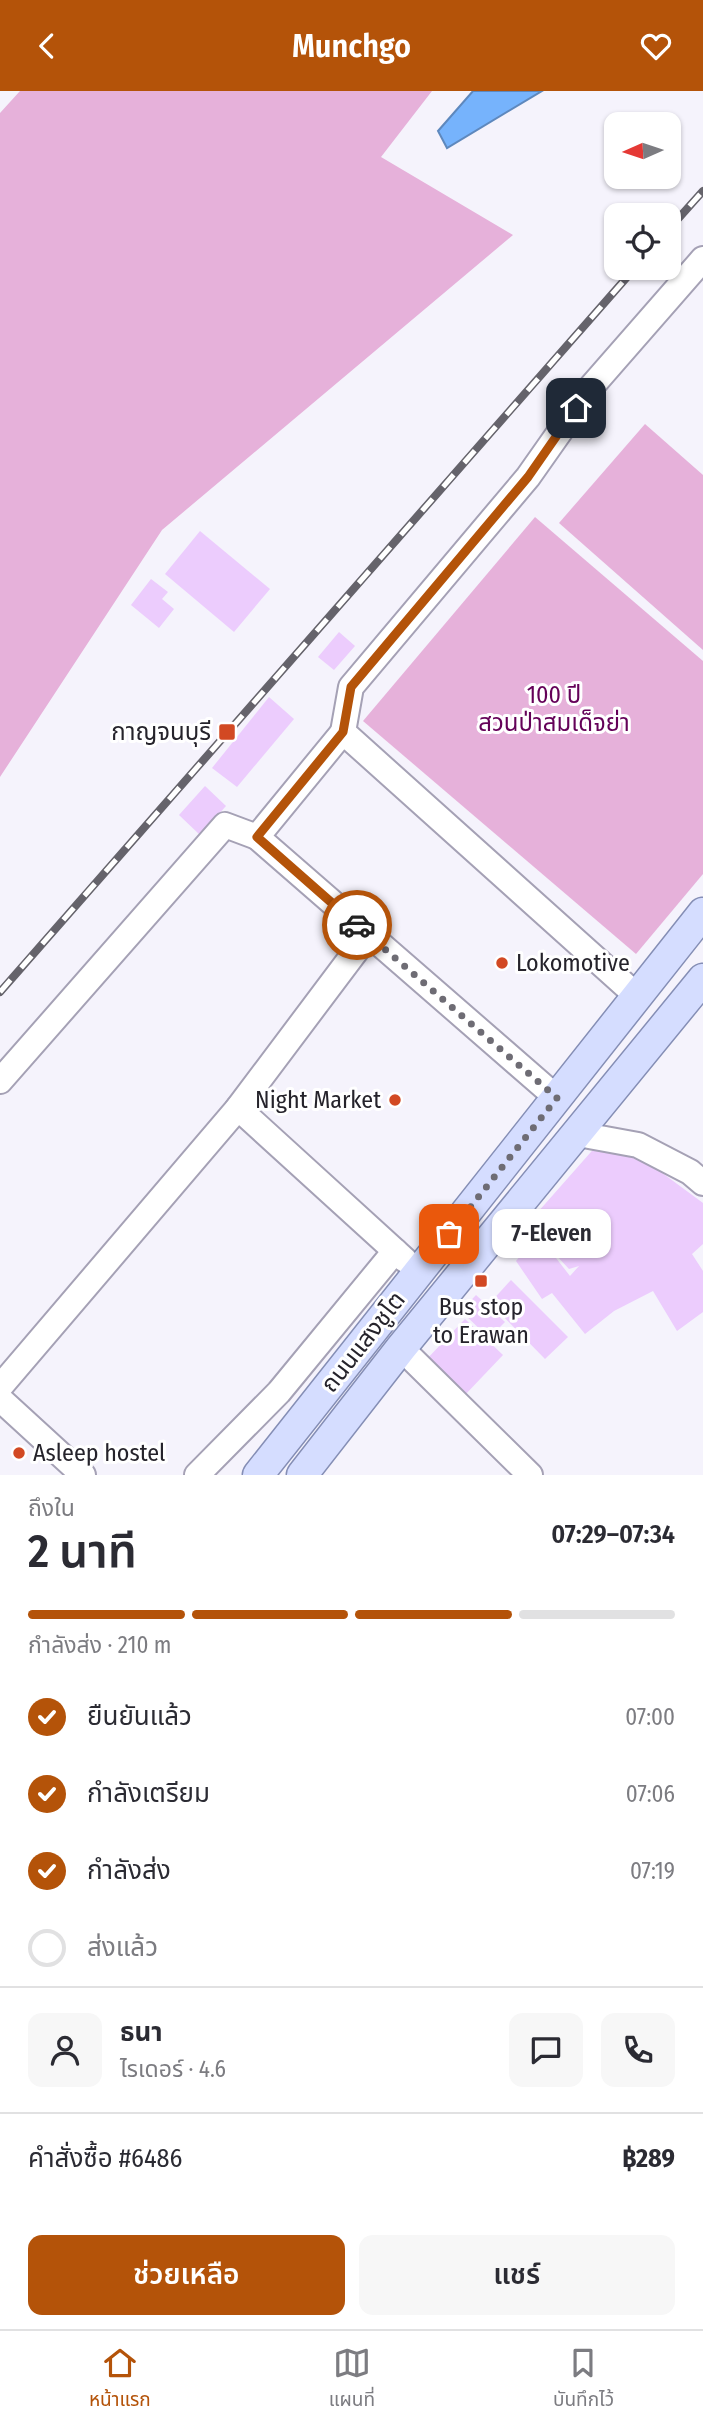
<!DOCTYPE html>
<html lang="th">
<meta charset="utf-8">
<style>
:root{--surface:#fff;--page:#f7f7f7;--text:#2b2b33;--muted:#7c7c81;--line:#e1e1e2;--accent:#b45309}
body{margin:0;font-family:"Fira Sans Condensed","Noto Sans Thai",sans-serif;background:var(--page);color:var(--text);height:100vh;display:flex;flex-direction:column;font-size:26px;white-space:nowrap}
*{box-sizing:border-box;margin:0}
p{font-size:23px;color:var(--muted)}
.icon{flex:none;width:38px;height:38px;fill:none;stroke:currentColor;stroke-width:2;stroke-linecap:round;stroke-linejoin:round}
.map{position:relative;height:1384px;overflow:hidden}
.sheet{display:flex;flex-direction:column;background:var(--surface);flex:1}
.sheet>*{flex:none}
.needle{width:46px;rotate:267deg}
.fabs{position:absolute;left:604px;top:21px;display:grid;gap:14px}
.fabs a{display:grid;place-items:center;width:77px;height:77px;border-radius:14px;background:var(--surface);box-shadow:0 2px 5px #0004;font-size:35px}
.pin{position:absolute;display:grid;place-items:center;width:60px;height:60px;color:#fff;margin:-30px;border-radius:14px;box-shadow:0 4px 10px #0006}
.courier{position:absolute;display:grid;place-items:center;width:70px;height:70px;margin:-35px;border:5px solid #b45309;border-radius:50%;background:#fff;color:#222;box-shadow:0 2px 9px #0007}
.bubble{position:absolute;height:49px;border-radius:14px;background:var(--surface);box-shadow:0 2px 5px #0004;font-size:23px;font-weight:600;line-height:49px;text-align:center}
.summary em{font-style:normal;font-weight:600}
.summary div{display:flex;flex-direction:column-reverse}
.summary{display:flex;align-items:center;justify-content:space-between;height:119px;padding:0 28px}
h1{font-size:46px;font-weight:600;line-height:52px}
.bar{display:grid;grid-template-columns:repeat(4,1fr);gap:10px 7px;align-content:center;height:84px;padding:0 28px}
.bar i{height:9px;border-radius:5px;background:var(--line)}
.bar .active{background:var(--accent)}
.bar p{grid-column:span 4}
.line{display:flex;align-items:center;gap:18px;padding:0 28px;border-top:2px solid var(--line)}
.line div{flex:1}
.round{display:grid;place-items:center;flex:none;width:74px;height:74px;border-radius:14px;background:var(--page)}
ol{padding:0 28px;list-style:none}
li{display:flex;align-items:center;gap:21px;height:77px}
li p{margin-inline-start:auto}
li .icon{padding:7px;border-radius:50%;background:var(--accent);color:#fff;stroke-width:4}
li:last-child{color:var(--muted)}
li i{width:38px;height:38px;border:4px solid var(--line);border-radius:50%}
.cta{display:flex;gap:14px;margin-top:auto;padding:14px 28px}
.cta a{flex:1;height:80px;border-radius:14px;background:var(--accent);color:#fff;font-size:28px;font-weight:600;line-height:80px;text-align:center}
.cta a+a{background:var(--page);color:var(--text)}
header{display:flex;justify-content:space-between;align-items:center;height:91px;padding:0 28px;background:var(--accent);color:#fff;font-size:32px;font-weight:600}
.tabs{display:flex;justify-content:space-around;align-items:center;height:98px;border-top:2px solid var(--line);background:var(--surface);font-size:19px;color:var(--muted)}
.tabs a{display:grid;justify-items:center;gap:4px}
.tabs .active{color:var(--accent)}
.map>svg:first-child{display:block}
</style>
<header><svg class="icon" aria-label="back" viewBox="0 0 24 24"><path d="M15 5l-7 7 7 7"/></svg>Munchgo<svg class="icon" aria-label="heart" viewBox="0 0 24 24"><path d="M12 20l-8-8c-3-5 5-10 8-4 3-6 11-1 8 4z"/></svg></header>
<div class="map">
<svg width="703" height="1384" viewBox="0 0 703 1384">
<rect width="100%" height="100%" fill="#f5f3fc"/>
<g fill="#e6b1da">
<polygon points="20,0 432,0 381,66 513,144 162,439 0,686 0,22"/>
<polygon points="645,333 703,384 703,559 559,432"/>
<polygon points="535,426 703,570 703,783 636,863 363,630"/>
</g>
<polygon fill="#76b3fc" stroke="#5e88bd" stroke-width="2" points="473,0 542,0 447,57 438,40"/>
<g fill="#ecccfd" fill-rule="evenodd">
<polygon points="200,440 270,498 234,541 165,483"/>
<polygon points="151,488 168,501 162,508 174,518 159,537 131,514"/>
<polygon points="339,541 355,555 334,579 318,566"/>
<polygon points="269,606 294,628 237,696 212,677"/>
<polygon points="205,695 226,715 200,744 179,724"/>
<path d="M598,1053L650,1073L703,1112V1153L692,1163L703,1180V1221L677,1240L653,1200L614,1220L585,1243L552,1202L542,1208L516,1170L538,1144L530,1130ZM542,1149L569,1178L579,1175L570,1185Z"/>
<polygon points="511,1189 568,1246 545,1268 490,1212"/>
<polygon points="476,1204 505,1231 489,1247 461,1220"/>
<polygon points="465,1228 503,1264 463,1306 425,1270"/>
</g>
<g fill="none" stroke-linecap="round" stroke-linejoin="round">
<g stroke="#a5a1b5" stroke-width="28">
<g id="minor">
<polyline points="343,641 351,596 528,386 592,295 703,168"/>
<polyline points="0,990 225,734 257,746"/>
<polyline points="557,1007 257,746 343,641 636,904"/>
<polyline points="238,1017 405,1169"/>
<polyline points="578,1043 638,1054 690,1081 703,1092"/>
<polyline points="401,1257 530,1384"/>
<polyline points="0,1296 238,1017 368,844"/>
<polyline points="0,1308 83,1384"/>
<polyline points="197,1384 279,1301 395,1160"/>
</g>
</g>
<g stroke="#858eb5" stroke-width="33">
<g id="major">
<polyline points="258,1384 703,822"/>
<polyline points="302,1384 401,1257 703,888"/>
</g>
</g>
<use href="#minor" stroke="#fff" stroke-width="24"/>
<use href="#major" stroke="#d5ddff" stroke-width="30"/>
<g stroke="#65636b" stroke-width="8">
<g id="rail">
<polyline points="668,139 703,100"/>
<polyline points="0,901 635,177"/>
</g>
</g>
<use href="#rail" stroke="#fff" stroke-width="5" stroke-dasharray="16" stroke-linecap="butt"/>
</g>
<g fill="none" stroke-linecap="round" stroke-linejoin="round">
<polyline stroke="#6e6c74" stroke-width="7" stroke-dasharray="0 12.6" points="357,834 557,1007 449,1143"/>
<polyline stroke="#b45309" stroke-width="9" points="357,834 257,746 343,641 351,596 528,386 576,317"/>
</g>
<g fill="#d24923" stroke="#fff" stroke-width="2.5">
<rect x="218" y="632" width="18" height="18" rx="3.5"/>
<circle cx="502" cy="872" r="7"/>
<circle cx="395" cy="1009" r="7"/>
<rect x="474" y="1183" width="14" height="14" rx="3.5"/>
<circle cx="19" cy="1362" r="7"/>
</g>
<g text-anchor="middle" dominant-baseline="central" stroke-width="6" stroke-linejoin="round" paint-order="stroke">
<g font-size="24" fill="#640158" stroke="#fff">
<text x="554" y="604">100 ปี<tspan x="554" dy="28">สวนป่าสมเด็จย่า</tspan></text>
</g>
<g font-size="24" fill="#25232b" stroke="#fff" text-anchor="end">
<text x="211" y="641">กาญจนบุรี</text>
<text x="516" y="872" text-anchor="start">Lokomotive</text>
<text x="381" y="1009">Night Market</text>
<text x="481" y="1216" text-anchor="middle">Bus stop<tspan x="481" dy="28">to Erawan</tspan></text>
<text x="33" y="1362" text-anchor="start">Asleep hostel</text>
</g>
<g font-size="24" fill="#25232b" stroke="#fff">
<text transform="translate(363 1251) rotate(-52)">ถนนแสงชูโต</text>
</g>
</g>
</svg>
<div class="fabs">
<a><svg class="needle" viewBox="-14 -14 28 28"><path d="M0-13l5 13h-10z" fill="#e53935"/><path d="M0 13l5-13h-10z" fill="#7c7c81"/></svg></a>
<a><svg class="icon" aria-label="locate" viewBox="0 0 24 24"><circle cx="12" cy="12" r="6"/><path d="M12 2v4M12 18v4M2 12h4M18 12h4"/></svg></a>
</div>
<div class="pin" style="left:449px;top:1143px;background:#ea580c"><svg class="icon" aria-label="bag" viewBox="0 0 24 24"><path d="M5 8h14l-1 12H6zM9 8a3 3 0 0 1 6 0"/></svg></div>
<div class="pin" style="left:576px;top:317px;background:#1f2937"><svg class="icon" aria-label="home" viewBox="0 0 24 24"><path d="M3 11l9-7 9 7M6 9v11h12V9"/></svg></div>
<div class="courier" style="left:357px;top:834px"><svg class="icon" aria-label="car" viewBox="0 0 24 24"><path d="M5 17H2v-5l4-1 3-4h7l3 4 3 1v5h-3M9 17h6M6 11h13"/><circle cx="7" cy="17" r="2"/><circle cx="17" cy="17" r="2"/></svg></div>
<div class="bubble" style="left:492px;top:1118px;width:119px">7-Eleven</div>
</div>
<section class="sheet">
<div class="summary"><div><h1>2 นาที</h1><p>ถึงใน</p></div><em>07:29–07:34</em></div>
<div class="bar"><i class="active"></i><i class="active"></i><i class="active"></i><i></i><p>กำลังส่ง · 210 m</p></div>
<ol>
<li><svg class="icon" aria-label="check" viewBox="0 0 24 24"><path d="M5 12l5 5 9-10"/></svg>ยืนยันแล้ว<p>07:00</p></li>
<li><svg class="icon" aria-label="check" viewBox="0 0 24 24"><path d="M5 12l5 5 9-10"/></svg>กำลังเตรียม<p>07:06</p></li>
<li><svg class="icon" aria-label="check" viewBox="0 0 24 24"><path d="M5 12l5 5 9-10"/></svg>กำลังส่ง<p>07:19</p></li>
<li><i></i>ส่งแล้ว</li>
</ol>
<div class="line" style="height:126px"><a class="round"><svg class="icon" aria-label="person" viewBox="0 0 24 24"><circle cx="12" cy="8" r="4"/><path d="M4 21q1-7 8-7t8 7"/></svg></a><div><b>ธนา</b><p>ไรเดอร์ · 4.6</p></div><a class="round"><svg class="icon" aria-label="chat" viewBox="0 0 24 24"><path d="M4 5h16v11H9l-5 4z"/></svg></a><a class="round"><svg class="icon" aria-label="phone" viewBox="0 0 24 24"><path d="M5 4h4l2 5-3 2q2 4 5 5l2-3 5 2v4C11 20 4 13 5 4z"/></svg></a></div>
<div class="line" style="height:91px"><div>คำสั่งซื้อ #6486</div><b>฿289</b></div>
<div class="cta"><a>ช่วยเหลือ</a><a>แชร์</a></div>
</section>
<nav class="tabs">
<a class="active"><svg class="icon" aria-label="home" viewBox="0 0 24 24"><path d="M3 11l9-7 9 7M6 9v11h12V9"/></svg>หน้าแรก</a>
<a><svg class="icon" aria-label="map" viewBox="0 0 24 24"><path d="M3 6l6-2 6 2 6-2v14l-6 2-6-2-6 2zM9 4v14M15 6v14"/></svg>แผนที่</a>
<a><svg class="icon" aria-label="saved" viewBox="0 0 24 24"><path d="M7 4h10v16l-5-4-5 4z"/></svg>บันทึกไว้</a>
</nav>
